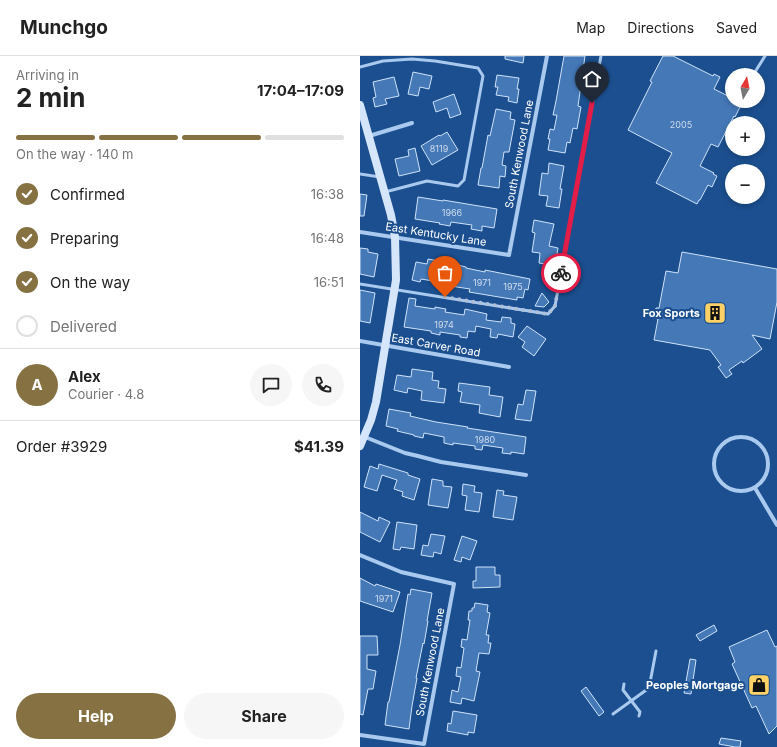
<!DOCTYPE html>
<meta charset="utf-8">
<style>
:root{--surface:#fff;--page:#f6f6f6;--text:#222;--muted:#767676;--line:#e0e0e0;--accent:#857141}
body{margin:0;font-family:Inter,sans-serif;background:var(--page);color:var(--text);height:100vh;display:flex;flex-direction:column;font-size:15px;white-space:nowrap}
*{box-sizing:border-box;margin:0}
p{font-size:13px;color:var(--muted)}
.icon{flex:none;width:22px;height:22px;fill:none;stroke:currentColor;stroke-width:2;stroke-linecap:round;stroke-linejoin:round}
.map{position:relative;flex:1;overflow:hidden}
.details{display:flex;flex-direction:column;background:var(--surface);width:360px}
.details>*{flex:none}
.needle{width:26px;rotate:10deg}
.buttons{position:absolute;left:365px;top:12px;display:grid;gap:8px}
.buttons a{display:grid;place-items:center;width:40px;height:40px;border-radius:50%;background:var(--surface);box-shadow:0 2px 6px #0003;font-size:20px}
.pin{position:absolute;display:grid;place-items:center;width:34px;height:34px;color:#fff;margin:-41px -17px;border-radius:50% 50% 50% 0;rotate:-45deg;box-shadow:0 0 4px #0007}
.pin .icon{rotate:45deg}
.courier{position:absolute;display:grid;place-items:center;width:40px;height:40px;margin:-20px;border:3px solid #e11d48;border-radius:50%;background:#fff;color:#222;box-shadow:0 1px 5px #0007}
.headline em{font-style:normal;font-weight:700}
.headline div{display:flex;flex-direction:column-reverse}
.headline{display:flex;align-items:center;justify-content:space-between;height:68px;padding:0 16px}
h1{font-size:26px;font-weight:700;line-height:30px}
.bar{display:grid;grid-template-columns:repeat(4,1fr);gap:6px 4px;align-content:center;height:48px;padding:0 16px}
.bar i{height:5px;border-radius:3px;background:var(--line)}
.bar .current{background:var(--accent)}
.bar p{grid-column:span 4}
.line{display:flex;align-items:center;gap:10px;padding:0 16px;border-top:1px solid var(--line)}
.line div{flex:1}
.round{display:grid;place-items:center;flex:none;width:42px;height:42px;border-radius:21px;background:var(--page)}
ol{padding:0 16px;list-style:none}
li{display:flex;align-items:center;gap:12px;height:44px}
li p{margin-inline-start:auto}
li .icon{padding:4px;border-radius:50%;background:var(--accent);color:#fff;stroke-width:4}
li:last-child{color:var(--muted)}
li i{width:22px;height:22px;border:2px solid var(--line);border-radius:50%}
.button{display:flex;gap:8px;margin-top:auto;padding:8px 16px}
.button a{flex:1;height:46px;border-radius:24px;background:var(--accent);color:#fff;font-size:16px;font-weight:700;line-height:46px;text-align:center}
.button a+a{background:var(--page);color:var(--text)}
header{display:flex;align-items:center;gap:24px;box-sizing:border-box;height:56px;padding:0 20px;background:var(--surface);border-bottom:1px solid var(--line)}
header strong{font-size:19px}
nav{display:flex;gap:22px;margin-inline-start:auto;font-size:14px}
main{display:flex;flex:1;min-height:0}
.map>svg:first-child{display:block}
</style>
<header>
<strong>Munchgo</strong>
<nav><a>Map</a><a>Directions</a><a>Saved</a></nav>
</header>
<main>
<section class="details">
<div class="headline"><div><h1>2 min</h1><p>Arriving in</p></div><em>17:04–17:09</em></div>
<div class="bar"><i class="current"></i><i class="current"></i><i class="current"></i><i></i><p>On the way · 140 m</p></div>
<ol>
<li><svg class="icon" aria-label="check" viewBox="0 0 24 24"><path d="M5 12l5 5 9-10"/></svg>Confirmed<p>16:38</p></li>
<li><svg class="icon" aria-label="check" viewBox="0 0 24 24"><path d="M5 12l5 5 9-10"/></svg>Preparing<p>16:48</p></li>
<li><svg class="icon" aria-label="check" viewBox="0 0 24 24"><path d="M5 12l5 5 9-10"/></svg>On the way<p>16:51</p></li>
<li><i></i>Delivered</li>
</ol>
<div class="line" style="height:72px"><b class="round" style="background:var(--accent);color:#fff">A</b><div><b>Alex</b><p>Courier · 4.8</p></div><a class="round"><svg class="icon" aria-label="chat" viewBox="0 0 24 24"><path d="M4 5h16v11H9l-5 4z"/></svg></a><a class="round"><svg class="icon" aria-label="phone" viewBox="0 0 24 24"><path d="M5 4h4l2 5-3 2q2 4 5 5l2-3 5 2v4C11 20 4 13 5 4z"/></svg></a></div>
<div class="line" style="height:52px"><div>Order #3929</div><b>$41.39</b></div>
<div class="button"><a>Help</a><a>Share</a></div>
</section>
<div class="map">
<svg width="417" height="691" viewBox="0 0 417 691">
<rect width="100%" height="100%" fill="#1b4f8f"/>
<g fill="#4478b7" stroke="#cfe3fa">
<polygon points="145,0 164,0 163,7 145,3"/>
<polygon points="204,0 225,0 218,50 221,51 217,73 213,72 210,87 207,86 205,97 188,94 190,83 188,83 190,73 194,74 197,59 193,59 196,45"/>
<polygon points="303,0 313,0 353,20 354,18 360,21 354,33 372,42 372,45 381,49 375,61 374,60 358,91 351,88 340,110 354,117 353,118 357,120 352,131 348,129 340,144 339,144 337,148 296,127 312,97 268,74 292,26 290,25"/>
<polygon points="53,16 72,20 69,33 60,31 58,40 48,38"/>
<polygon points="137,19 159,22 157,33 159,33 157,47 148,45 149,41 136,39 138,31 135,31"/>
<polygon points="34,21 39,40 25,43 27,48 15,51 13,42 16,41 13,26"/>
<polygon points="94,38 101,58 90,62 87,52 76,56 73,46"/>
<polygon points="136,53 151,56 150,63 155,64 149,96 144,96 142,109 146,110 145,121 140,120 139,132 118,129 121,112 122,112 128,79 130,80"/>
<polygon points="87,76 98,94 72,109 61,90 79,79 80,80"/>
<polygon points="55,92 60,115 39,120 35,103 49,100 48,94"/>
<polygon points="189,107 204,110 200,133 202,133 199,152 186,150 188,140 179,139 182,117 188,118"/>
<polygon points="0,138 7,139 4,160 0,160"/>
<polygon points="58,141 83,145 83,144 137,153 134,172 122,170 122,175 111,173 112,169 91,166 90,170 79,168 80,167 55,163"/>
<polygon points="174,164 194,168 189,190 198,192 196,204 192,203 192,209 179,207 180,197 172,196 175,177 172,176"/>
<polygon points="0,192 8,193 8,196 18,198 14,221 0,218"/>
<polygon points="322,196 417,213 417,246 410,283 392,279 402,293 383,307 382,305 369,314 372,318 366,322 358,311 361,309 350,294 294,284 298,263 294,262 296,252 299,252 306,215 318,217"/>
<polygon points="68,203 79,205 77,215 96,219 98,209 106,211 106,212 125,216 125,214 170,223 168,234 165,233 163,242 157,241 157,244 109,236 110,233 84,229 85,227 61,223 60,226 52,224 56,206 67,208"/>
<polygon points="0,234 15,237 10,267 0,265"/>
<polygon points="182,237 189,246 184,251 175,250"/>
<polygon points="49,242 56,243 55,250 75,253 75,251 86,253 85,256 104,259 105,253 127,258 126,264 141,266 142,261 151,262 151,267 155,268 153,281 138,278 137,282 130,281 131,273 116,270 115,276 108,275 107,282 100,281 100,279 80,276 80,279 71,277 71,275 44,271"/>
<polygon points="167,270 186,283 174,300 162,291 165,286 158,281"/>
<polygon points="52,313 73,316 72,324 79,325 78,332 86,333 84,347 61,344 62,335 48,332 47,337 34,334 37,319 51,321"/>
<polygon points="99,327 130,331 129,339 143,341 140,361 119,357 120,349 100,346 102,336 98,335"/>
<polygon points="166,334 176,335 171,365 155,363 158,348 163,349"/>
<polygon points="29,353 51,357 50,360 76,366 108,371 107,372 166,381 164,398 151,396 151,398 142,397 143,392 123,389 122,394 115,393 115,390 93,387 93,389 84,387 84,381 64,377 63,382 54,380 54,379 37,375 38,373 26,370"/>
<polygon points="19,408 48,417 48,419 60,423 54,444 42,440 43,436 34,433 37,424 22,419 17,435 4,431 10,410 18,413"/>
<polygon points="72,423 83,425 83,430 92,431 88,452 68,449"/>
<polygon points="103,428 115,430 114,436 122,437 119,456 105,454 107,440 102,439"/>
<polygon points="137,434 144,435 143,439 157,441 153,464 133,461"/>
<polygon points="0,456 18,465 19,461 30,466 20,486 0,476"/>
<polygon points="37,466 57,469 54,493 41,491 40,494 33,493"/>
<polygon points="71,478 85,480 81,498 74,496 73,501 61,499 63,489 68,490"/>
<polygon points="102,480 117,485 110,504 102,501 101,506 94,504"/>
<polygon points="116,511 135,511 135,519 140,519 140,531 113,532 113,525 116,525"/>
<polygon points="0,522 15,530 16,528 40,536 33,556 0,545"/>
<polygon points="51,533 72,537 67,565 68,565 64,588 63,587 56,622 57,622 52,650 49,673 25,669 28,646 29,646 40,589 48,538 50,539"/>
<polygon points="115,547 128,549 127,556 130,557 126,579 129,579 128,587 131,587 129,598 119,597 116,615 120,616 114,645 102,642 101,648 90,646 92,634 98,636 101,621 96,620 97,611 101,612 104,592 101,591 102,583 107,584 110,564 108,564 109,555 112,555 112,552 114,552"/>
<polygon points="354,569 357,575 340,585 336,579"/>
<polygon points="407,574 415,591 417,590 417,670 409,678 396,650 392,652 372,608 375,606 369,591"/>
<polygon points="0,580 17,580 18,599 7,599 7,613 16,615 13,633 8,633 3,659 0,658"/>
<polygon points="330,603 336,604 331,638 324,637"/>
<polygon points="226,631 244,656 239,660 221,635"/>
<polygon points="93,655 117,659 114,677 108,676 108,679 87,675 88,667 91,668"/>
<polygon points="361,682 381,685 380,691 375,691 359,688"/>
</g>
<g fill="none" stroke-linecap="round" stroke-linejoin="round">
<g stroke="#a9c9ee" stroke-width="3">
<polyline points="0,11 23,5 52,3 75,5 118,12 123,20 104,124 98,130 67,125 25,136"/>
<polyline points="395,16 405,0"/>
<polyline points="0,118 20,121"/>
<polyline points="0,228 188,258 195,250 241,0"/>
<polyline points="264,628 263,634 280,656 279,660"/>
<polyline points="253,658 289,632 296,595"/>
</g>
<g stroke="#a9c9ee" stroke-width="4">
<polyline points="9,80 52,67"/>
<polyline points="0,176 149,199 187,0"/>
<polyline points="0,285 149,311"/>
<circle cx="381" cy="408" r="27"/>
<polyline points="5,381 45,397 58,400 81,406 166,419"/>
<polyline points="395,432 417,469"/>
<polyline points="0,499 41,516 94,528 64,688 0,679"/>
</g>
<polyline stroke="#d6e6fa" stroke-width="8" points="0,49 31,159 35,181 36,224 16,346 11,364 0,390"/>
</g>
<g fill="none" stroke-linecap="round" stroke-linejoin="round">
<polyline stroke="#afc1d8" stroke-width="4" stroke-dasharray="0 7.2" points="85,241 188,258 195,250 201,217"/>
<polyline stroke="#e11d48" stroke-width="5" points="201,217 232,47"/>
</g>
<defs>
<g id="building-square" transform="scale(1.15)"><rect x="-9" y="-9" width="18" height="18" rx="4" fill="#ffd166" stroke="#1b4f8f"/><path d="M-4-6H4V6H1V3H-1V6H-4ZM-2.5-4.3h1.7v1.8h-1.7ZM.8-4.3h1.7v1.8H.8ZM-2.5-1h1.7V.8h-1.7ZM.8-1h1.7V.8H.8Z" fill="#111"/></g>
<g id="shop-square" transform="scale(1.15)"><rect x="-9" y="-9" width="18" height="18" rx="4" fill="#ffd166" stroke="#1b4f8f"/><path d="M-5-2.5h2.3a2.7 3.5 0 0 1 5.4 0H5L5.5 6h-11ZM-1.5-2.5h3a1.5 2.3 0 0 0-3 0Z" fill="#111"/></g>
</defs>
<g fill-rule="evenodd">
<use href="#building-square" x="355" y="257"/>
<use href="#shop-square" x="399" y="629"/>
</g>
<g text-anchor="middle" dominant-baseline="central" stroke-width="4" stroke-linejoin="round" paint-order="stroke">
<g font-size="9" fill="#d0dded">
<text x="321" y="68">2005</text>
<text x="79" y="92">8119</text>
<text x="92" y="156">1966</text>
<text x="122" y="226">1971</text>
<text x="153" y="230">1975</text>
<text x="84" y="268">1974</text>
<text x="125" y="383">1980</text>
<text x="24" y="542">1971</text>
</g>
<g font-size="11" fill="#fff" stroke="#1b4f8f">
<text transform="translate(159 98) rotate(-79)">South Kenwood Lane</text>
<text transform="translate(76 178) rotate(9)">East Kentucky Lane</text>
<text transform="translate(76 289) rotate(10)">East Carver Road</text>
<text transform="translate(70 606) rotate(-79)">South Kenwood Lane</text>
</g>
<g font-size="11" font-weight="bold" fill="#fff" stroke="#1b4f8f" text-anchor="end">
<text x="340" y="257">Fox Sports</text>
<text x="384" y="629">Peoples Mortgage</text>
</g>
</g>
</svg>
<div class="buttons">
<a><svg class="needle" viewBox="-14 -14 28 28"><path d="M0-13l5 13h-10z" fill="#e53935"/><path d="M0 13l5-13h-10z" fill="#767676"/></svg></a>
<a>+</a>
<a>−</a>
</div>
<div class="pin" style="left:85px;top:241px;background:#ea580c"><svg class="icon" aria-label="bag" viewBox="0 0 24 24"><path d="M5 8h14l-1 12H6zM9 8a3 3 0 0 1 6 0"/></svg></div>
<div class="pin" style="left:232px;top:47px;background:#1f2937"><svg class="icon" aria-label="home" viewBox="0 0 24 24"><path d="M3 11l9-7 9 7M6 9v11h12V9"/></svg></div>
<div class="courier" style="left:201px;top:217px"><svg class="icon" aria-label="bike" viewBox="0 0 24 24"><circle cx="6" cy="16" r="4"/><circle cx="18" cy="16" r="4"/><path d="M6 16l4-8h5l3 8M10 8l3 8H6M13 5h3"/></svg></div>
</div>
</main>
